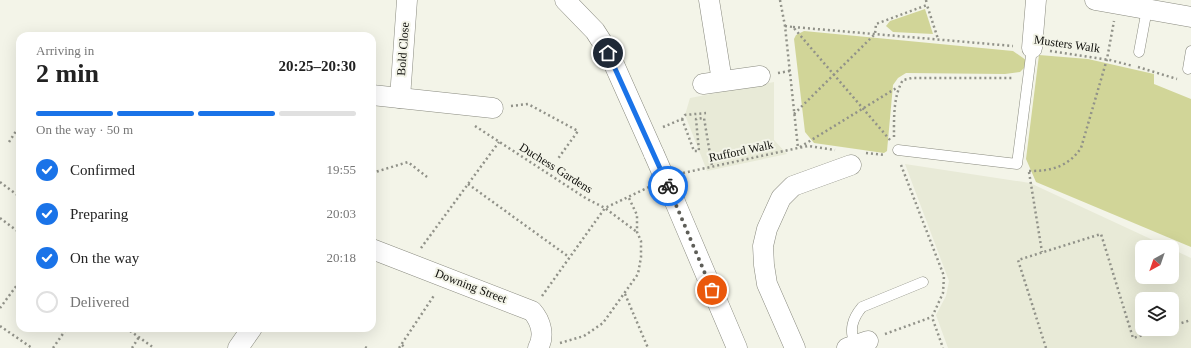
<!DOCTYPE html>
<meta charset="utf-8">
<style>
:root{--surface:#fff;--page:#f2f2f2;--text:#222;--muted:#767676;--line:#e0e0e0;--accent:#1a73e8}
body{margin:0;font-family:"Times New Roman",serif;background:var(--page);color:var(--text);height:100vh;display:flex;flex-direction:column;font-size:15px;white-space:nowrap}
*{box-sizing:border-box;margin:0}
p{font-size:13px;color:var(--muted)}
.icon{flex:none;width:22px;height:22px;fill:none;stroke:currentColor;stroke-width:2;stroke-linecap:round;stroke-linejoin:round}
.map{position:relative;flex:1;overflow:hidden}
.sheet{position:absolute;left:16px;top:32px;width:360px;height:300px;display:flex;flex-direction:column;background:var(--surface);border-radius:12px;box-shadow:0 4px 16px #0002}
.sheet>*{flex:none}
.needle{width:26px;rotate:220deg}
.controls{position:absolute;left:1135px;top:240px;display:grid;gap:8px}
.controls a{display:grid;place-items:center;width:44px;height:44px;border-radius:8px;background:var(--surface);box-shadow:0 4px 16px #0002;font-size:20px}
.pin{position:absolute;display:grid;place-items:center;width:34px;height:34px;color:#fff;margin:-17px;border:2px solid #fff;border-radius:50%;box-shadow:0 1px 4px #0007}
.courier{position:absolute;display:grid;place-items:center;width:40px;height:40px;margin:-20px;border:3px solid #1a73e8;border-radius:50%;background:#fff;color:#222;box-shadow:0 1px 5px #0007}
.overview em{font-style:normal;font-weight:700}
.overview div{display:flex;flex-direction:column-reverse}
.overview{display:flex;align-items:center;justify-content:space-between;height:68px;padding:0 20px}
h1{font-size:26px;font-weight:700;line-height:30px}
.bar{display:grid;grid-template-columns:repeat(4,1fr);gap:6px 4px;align-content:center;height:48px;padding:0 20px}
.bar i{height:5px;border-radius:3px;background:var(--line)}
.bar .current{background:var(--accent)}
.bar p{grid-column:span 4}
ol{padding:0 20px;list-style:none}
li{display:flex;align-items:center;gap:12px;height:44px}
li p{margin-inline-start:auto}
li .icon{padding:4px;border-radius:50%;background:var(--accent);color:#fff;stroke-width:4}
li:last-child{color:var(--muted)}
li i{width:22px;height:22px;border:2px solid var(--line);border-radius:50%}
.map>svg:first-child{display:block}
</style>
<div class="map">
<svg width="1191" height="348" viewBox="0 0 1191 348">
<rect width="100%" height="100%" fill="#f3f4e8"/>
<g fill="#e8ead7" fill-rule="evenodd">
<polygon points="774,82 774,140 787,154 707,171 685,115 690,98"/>
<path d="M905,164L1030,183L1168,247H1142V277H1172V249L1191,258V348H948L936,315L946,296L949,281ZM1142,299H1172V329H1142Z"/>
</g>
<g fill="#d1d598">
<polygon points="925,9 933,34 893,32 886,26 890,21"/>
<polygon points="804,31 1013,51 1026,60 1026,66 1020,72 1005,74 906,73 898,78 893,85 887,151 884,153 814,143 805,132 794,39 796,35"/>
<polygon points="1039,55 1088,59 1154,74 1154,84 1191,99 1191,247 1036,182 1026,159"/>
</g>
<g fill="none" stroke-linecap="round" stroke-linejoin="round">
<g stroke="#898a7f" stroke-width="11">
<g id="lane">
<polyline points="1139,52 1147,9"/>
<polyline points="1188,69 1191,51"/>
<polyline points="898,150 1017,164 1032,48"/>
<path d="M855,345C849,330 852,319 862,307L923,282"/>
</g>
</g>
<g stroke="#898a7f" stroke-width="21">
<g id="street">
<polyline points="565,0 595,31 609,53 654,154"/>
<polyline points="709,0 722,81"/>
<polyline points="1095,0 1191,17"/>
<polyline points="1032,48 1036,0"/>
<polyline points="703,84 760,76"/>
<polyline points="372,95 493,108"/>
<polyline points="400,98 407,0"/>
<polyline points="675,202 737,348"/>
<path d="M372,249L532,311C541,321 545,336 538,348"/>
<polyline points="238,348 252,328"/>
<polyline points="795,348 767,284 764,265 763,246 767,229 781,198 793,186 851,165"/>
<polyline points="847,348 868,341"/>
</g>
</g>
<g stroke="#919289" stroke-width="2.5" stroke-dasharray="2 3" stroke-linecap="butt">
<polyline points="780,0 785,26 798,148"/>
<polyline points="926,0 927,5"/>
<polyline points="785,26 793,27 890,140"/>
<polyline points="793,27 1013,46"/>
<polyline points="1050,51 1110,60 1133,66"/>
<polyline points="1138,67 1177,79"/>
<polyline points="778,73 790,71"/>
<polyline points="511,106 528,104 578,131 557,160"/>
<polyline points="794,114 875,34 876,24 927,5 938,39"/>
<polyline points="682,119 694,151 699,151 696,119 704,118 712,166"/>
<polyline points="475,126 587,199 605,208 637,232"/>
<polyline points="663,127 682,119 685,115 706,113"/>
<path d="M894,137C894,119 893,96 903,80L912,78H1014"/>
<polyline points="9,142 20,125"/>
<polyline points="800,147 898,87"/>
<polyline points="866,153 885,155"/>
<polyline points="901,165 944,276 943,293 932,317 943,348"/>
<path d="M1029,171C1051,171 1068,167 1081,148L1107,59L1114,21"/>
<polyline points="1029,172 1042,252"/>
<polyline points="372,173 408,162 427,177"/>
<polyline points="683,173 798,148 808,146 835,150"/>
<polyline points="0,182 20,197"/>
<polyline points="468,184 569,257"/>
<polyline points="0,218 20,233"/>
<polyline points="421,248 499,142"/>
<polyline points="625,294 648,348"/>
<polyline points="542,296 605,208 649,187"/>
<polyline points="0,308 20,281"/>
<polyline points="0,326 32,348"/>
<polyline points="1172,326 1191,320"/>
<polyline points="126,328 154,348"/>
<polyline points="885,334 932,317"/>
<polyline points="560,343 584,336 603,323 638,274 641,257 641,241 637,232 637,215 628,196"/>
<polyline points="402,345 406,348"/>
<polyline points="365,347 367,348"/>
<polyline points="53,348 67,328"/>
<polyline points="132,348 139,337"/>
<polyline points="399,348 435,294"/>
<polyline points="1046,348 1018,260 1101,234 1133,338 1163,329"/>
</g>
<use href="#lane" stroke="#fff" stroke-width="10"/>
<use href="#street" stroke="#fff" stroke-width="20"/>
<g stroke="#898a7f" stroke-width="21" stroke-linecap="butt">
<polyline id="street-bridge" points="654,154 675,202"/>
</g>
<use href="#street-bridge" stroke="#fff" stroke-width="20"/>
</g>
<g fill="none" stroke-linecap="round" stroke-linejoin="round">
<polyline stroke="#5e5e58" stroke-width="4" stroke-dasharray="0 7.2" points="668,186 712,290"/>
<polyline stroke="#1a73e8" stroke-width="5" points="608,53 668,186"/>
</g>
<g text-anchor="middle" dominant-baseline="central" stroke-width="4" stroke-linejoin="round" paint-order="stroke">
<g font-size="12" fill="#0e0e0a" stroke="#f3f4e8">
<text transform="translate(1067 44) rotate(8)">Musters Walk</text>
<text transform="translate(403 49) rotate(-86)">Bold Close</text>
<text transform="translate(741 151) rotate(-12)">Rufford Walk</text>
<text transform="translate(556 168) rotate(32)">Duchess Gardens</text>
<text transform="translate(471 286) rotate(21)">Downing Street</text>
</g>
</g>
</svg>
<div class="controls">
<a><svg class="needle" viewBox="-14 -14 28 28"><path d="M0-13l5 13h-10z" fill="#e53935"/><path d="M0 13l5-13h-10z" fill="#767676"/></svg></a>
<a><svg class="icon" aria-label="layers" viewBox="0 0 24 24"><path d="M12 4l9 5-9 5-9-5zM3 14l9 5 9-5"/></svg></a>
</div>
<div class="pin" style="left:712px;top:290px;background:#ea580c"><svg class="icon" aria-label="bag" viewBox="0 0 24 24"><path d="M5 8h14l-1 12H6zM9 8a3 3 0 0 1 6 0"/></svg></div>
<div class="pin" style="left:608px;top:53px;background:#1f2937"><svg class="icon" aria-label="home" viewBox="0 0 24 24"><path d="M3 11l9-7 9 7M6 9v11h12V9"/></svg></div>
<div class="courier" style="left:668px;top:186px"><svg class="icon" aria-label="bike" viewBox="0 0 24 24"><circle cx="6" cy="16" r="4"/><circle cx="18" cy="16" r="4"/><path d="M6 16l4-8h5l3 8M10 8l3 8H6M13 5h3"/></svg></div>
<section class="sheet">
<div class="overview"><div><h1>2 min</h1><p>Arriving in</p></div><em>20:25–20:30</em></div>
<div class="bar"><i class="current"></i><i class="current"></i><i class="current"></i><i></i><p>On the way · 50 m</p></div>
<ol>
<li><svg class="icon" aria-label="check" viewBox="0 0 24 24"><path d="M5 12l5 5 9-10"/></svg>Confirmed<p>19:55</p></li>
<li><svg class="icon" aria-label="check" viewBox="0 0 24 24"><path d="M5 12l5 5 9-10"/></svg>Preparing<p>20:03</p></li>
<li><svg class="icon" aria-label="check" viewBox="0 0 24 24"><path d="M5 12l5 5 9-10"/></svg>On the way<p>20:18</p></li>
<li><i></i>Delivered</li>
</ol>
</section>
</div>
